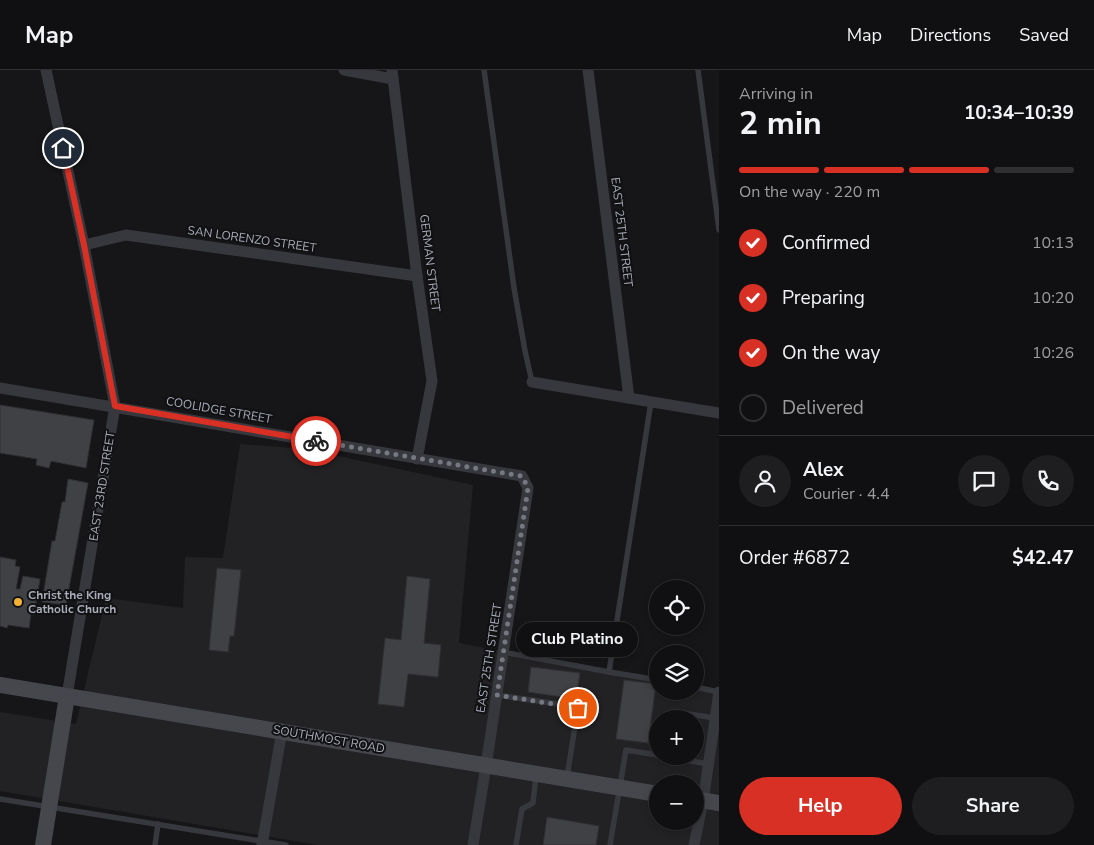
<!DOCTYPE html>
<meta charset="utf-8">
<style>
:root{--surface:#101012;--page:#1e1e20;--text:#f1f3f6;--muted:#9c9d9f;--line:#303032;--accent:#d93025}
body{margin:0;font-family:"Nunito Sans",sans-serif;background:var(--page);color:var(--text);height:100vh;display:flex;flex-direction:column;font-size:19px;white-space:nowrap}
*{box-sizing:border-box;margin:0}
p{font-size:16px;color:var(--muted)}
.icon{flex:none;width:28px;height:28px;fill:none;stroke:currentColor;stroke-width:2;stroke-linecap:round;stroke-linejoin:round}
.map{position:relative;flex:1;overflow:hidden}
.details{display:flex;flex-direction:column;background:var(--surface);width:375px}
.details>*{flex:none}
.tools{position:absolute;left:649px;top:510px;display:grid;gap:10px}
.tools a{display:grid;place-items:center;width:55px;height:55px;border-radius:50%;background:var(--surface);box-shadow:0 2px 8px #0003,0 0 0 1px var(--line);font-size:25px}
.pin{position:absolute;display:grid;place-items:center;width:42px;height:42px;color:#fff;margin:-21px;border:2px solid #fff;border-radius:50%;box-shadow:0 1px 5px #0007}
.courier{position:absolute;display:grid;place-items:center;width:50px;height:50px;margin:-25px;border:4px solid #d93025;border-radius:50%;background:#fff;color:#222;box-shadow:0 1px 6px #0007}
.bubble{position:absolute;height:35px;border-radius:18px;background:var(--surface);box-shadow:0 2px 8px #0003,0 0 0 1px var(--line);font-size:16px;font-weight:700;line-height:35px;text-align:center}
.overview em{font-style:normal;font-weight:700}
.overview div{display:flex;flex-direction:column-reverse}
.overview{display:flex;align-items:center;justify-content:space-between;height:85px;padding:0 20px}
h1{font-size:32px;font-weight:700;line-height:38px}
.bar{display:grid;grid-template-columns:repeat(4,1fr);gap:8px 5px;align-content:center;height:60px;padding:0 20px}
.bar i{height:6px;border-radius:4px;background:var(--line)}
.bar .on{background:var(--accent)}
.bar p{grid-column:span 4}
.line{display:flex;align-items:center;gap:12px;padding:0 20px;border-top:1px solid var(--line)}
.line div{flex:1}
.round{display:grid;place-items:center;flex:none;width:52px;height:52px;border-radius:26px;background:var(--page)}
ol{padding:0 20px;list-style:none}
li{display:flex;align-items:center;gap:15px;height:55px}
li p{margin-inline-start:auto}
li .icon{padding:5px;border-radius:50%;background:var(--accent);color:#fff;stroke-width:4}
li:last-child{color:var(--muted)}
li i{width:28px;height:28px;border:2px solid var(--line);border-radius:50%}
.button{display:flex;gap:10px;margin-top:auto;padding:10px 20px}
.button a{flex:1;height:58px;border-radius:30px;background:var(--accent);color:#fff;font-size:20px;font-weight:700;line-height:58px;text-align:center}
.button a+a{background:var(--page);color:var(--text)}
header{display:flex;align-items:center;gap:30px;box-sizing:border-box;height:70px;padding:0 25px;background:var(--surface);border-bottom:1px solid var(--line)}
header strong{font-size:24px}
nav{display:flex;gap:28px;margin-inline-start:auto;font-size:18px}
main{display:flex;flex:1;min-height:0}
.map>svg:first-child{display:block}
</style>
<header>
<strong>Map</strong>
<nav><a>Map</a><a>Directions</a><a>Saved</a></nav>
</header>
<main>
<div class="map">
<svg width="719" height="775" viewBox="0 0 719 775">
<rect width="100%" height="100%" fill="#161618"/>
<path fill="#222225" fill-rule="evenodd" d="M240,374L306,379L473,415L459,573L657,610L658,621H695V617L719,622V775H318L0,721V642L76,654L106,528L183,538L185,487L223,488ZM658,649H695V686H658ZM658,714H695V751H658Z"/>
<g fill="#404145" stroke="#303034">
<polygon points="0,335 94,350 86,398 51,391 49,398 36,395 37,389 0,383"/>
<polygon points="68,409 88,413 66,535 42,532 52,471 55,471 62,432 65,432"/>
<polygon points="0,487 16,490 15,496 20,497 16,519 20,519 23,506 40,509 34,545 31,544 29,558 8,555 7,558 0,556"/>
<polygon points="217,498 241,500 234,566 230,566 228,582 209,580"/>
<polygon points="407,506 430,509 424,573 441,575 438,607 408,604 404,637 378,634 385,568 401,570"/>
<polygon points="531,597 580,603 576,629 528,622"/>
<polygon points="624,610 656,614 648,673 616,669"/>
<polygon points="547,747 599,756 596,775 543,775"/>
</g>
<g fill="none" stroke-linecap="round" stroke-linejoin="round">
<g stroke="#37383d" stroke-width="5.5">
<polyline points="484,0 514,218 525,281 532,312"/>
<polyline points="698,0 719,160"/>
<polyline points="503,582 609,602 651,332"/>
<polyline points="609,602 658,610"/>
<polyline points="695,617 719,622"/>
<polyline points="497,625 578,637 567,707"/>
<polyline points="674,649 675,642 715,648"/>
<polyline points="667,687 708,694"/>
<polyline points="0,729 286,775"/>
<polyline points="155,775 158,754"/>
<polyline points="516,775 522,739 533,733 536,706"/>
<polyline points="610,775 626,680 658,685"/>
</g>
<g stroke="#37383d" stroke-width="11">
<polyline points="46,0 84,175 115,336 67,626"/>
<polyline points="344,0 393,9"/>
<polyline points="392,0 417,206 432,311 417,389"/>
<polyline points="588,0 629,328"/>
<polyline points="84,175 126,165 417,206"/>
<polyline points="532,312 719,343"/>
<polyline points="0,318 522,406 528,418 486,696 473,775"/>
<polyline points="262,775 282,661"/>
<polyline points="694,775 703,731 719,622"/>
</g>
<g stroke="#45474d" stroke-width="16">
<polyline points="0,615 658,724"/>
<polyline points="695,729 719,733"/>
<polyline points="43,775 67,626"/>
</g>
</g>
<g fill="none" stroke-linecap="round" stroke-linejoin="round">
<polyline stroke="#757880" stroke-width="5" stroke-dasharray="0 9" points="316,371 522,406 528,418 497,625 578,638"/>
<polyline stroke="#d93025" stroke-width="6" points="63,78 84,175 115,336 316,371"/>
</g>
<circle fill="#f2b134" stroke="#111113" stroke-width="2" cx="18" cy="532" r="5"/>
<g text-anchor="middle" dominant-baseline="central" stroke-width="4" stroke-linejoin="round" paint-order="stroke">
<g font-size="12" fill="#a8adb8" stroke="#111113">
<text transform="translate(622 162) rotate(83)">EAST 25TH STREET</text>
<text transform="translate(252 169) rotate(8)">SAN LORENZO STREET</text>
<text transform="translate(430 193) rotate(83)">GERMAN STREET</text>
<text transform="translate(219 340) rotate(10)">COOLIDGE STREET</text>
<text transform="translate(102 416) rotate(-81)">EAST 23RD STREET</text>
<text transform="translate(489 588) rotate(-81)">EAST 25TH STREET</text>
<text transform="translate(329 669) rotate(10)">SOUTHMOST ROAD</text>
</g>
<g font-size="12" font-weight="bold" fill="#a8adb8" stroke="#111113" text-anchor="start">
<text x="28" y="525">Christ the King<tspan x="28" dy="14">Catholic Church</tspan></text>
</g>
</g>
</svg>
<div class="tools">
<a><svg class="icon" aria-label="locate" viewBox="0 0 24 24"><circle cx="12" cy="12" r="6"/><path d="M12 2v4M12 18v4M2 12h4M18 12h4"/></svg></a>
<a><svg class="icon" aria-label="layers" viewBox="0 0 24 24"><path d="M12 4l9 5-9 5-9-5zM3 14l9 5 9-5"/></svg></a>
<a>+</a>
<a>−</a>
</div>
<div class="pin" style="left:578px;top:638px;background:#ea580c"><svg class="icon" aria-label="bag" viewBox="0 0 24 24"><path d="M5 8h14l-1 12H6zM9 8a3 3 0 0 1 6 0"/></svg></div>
<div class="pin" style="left:63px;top:78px;background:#1f2937"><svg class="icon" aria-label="home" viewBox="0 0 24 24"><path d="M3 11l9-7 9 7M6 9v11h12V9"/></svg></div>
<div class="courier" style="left:316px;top:371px"><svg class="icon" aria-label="bike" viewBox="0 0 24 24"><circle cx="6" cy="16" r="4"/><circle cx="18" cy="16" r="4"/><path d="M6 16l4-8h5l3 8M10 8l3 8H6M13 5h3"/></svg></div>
<div class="bubble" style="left:516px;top:552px;width:122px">Club Platino</div>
</div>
<section class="details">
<div class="overview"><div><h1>2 min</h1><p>Arriving in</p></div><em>10:34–10:39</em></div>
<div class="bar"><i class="on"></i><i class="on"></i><i class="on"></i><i></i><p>On the way · 220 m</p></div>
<ol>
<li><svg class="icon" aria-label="check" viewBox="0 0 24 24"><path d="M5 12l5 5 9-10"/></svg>Confirmed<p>10:13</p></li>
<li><svg class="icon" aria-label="check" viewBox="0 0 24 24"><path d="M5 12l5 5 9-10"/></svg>Preparing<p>10:20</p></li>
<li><svg class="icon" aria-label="check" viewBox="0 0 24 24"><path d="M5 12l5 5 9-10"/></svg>On the way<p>10:26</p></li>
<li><i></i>Delivered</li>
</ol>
<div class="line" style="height:90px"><a class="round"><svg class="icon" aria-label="person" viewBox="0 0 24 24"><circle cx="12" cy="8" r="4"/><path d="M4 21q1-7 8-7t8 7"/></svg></a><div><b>Alex</b><p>Courier · 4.4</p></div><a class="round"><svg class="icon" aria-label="chat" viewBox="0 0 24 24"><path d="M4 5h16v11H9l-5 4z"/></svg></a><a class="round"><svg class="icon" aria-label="phone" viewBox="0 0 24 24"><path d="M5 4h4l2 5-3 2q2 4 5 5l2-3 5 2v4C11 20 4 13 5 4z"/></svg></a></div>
<div class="line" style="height:65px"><div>Order #6872</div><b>$42.47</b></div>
<div class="button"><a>Help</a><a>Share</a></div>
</section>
</main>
